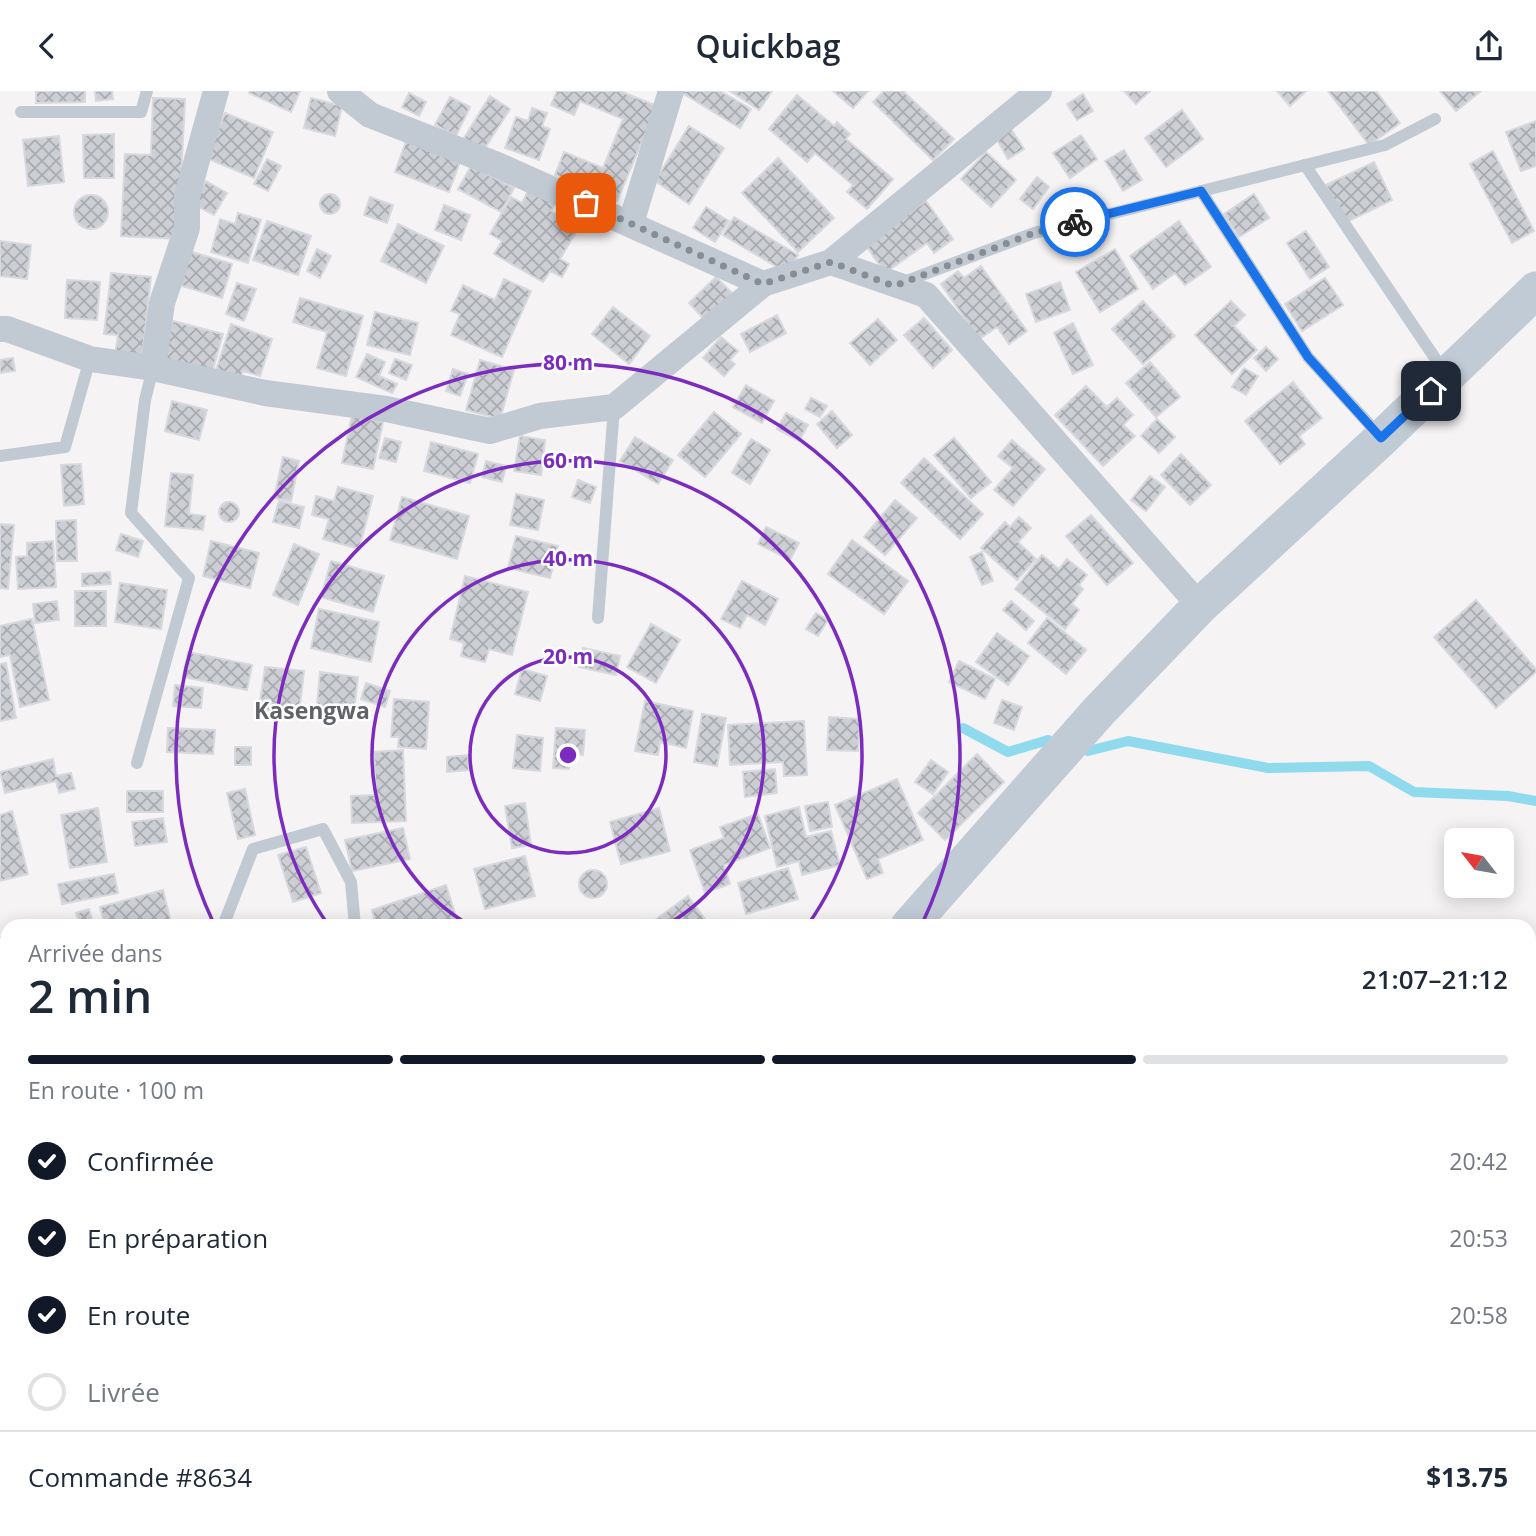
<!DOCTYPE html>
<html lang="fr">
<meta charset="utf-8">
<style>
:root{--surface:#fff;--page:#f2f2f3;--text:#1f2937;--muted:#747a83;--line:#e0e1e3;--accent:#111827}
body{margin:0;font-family:"Open Sans",sans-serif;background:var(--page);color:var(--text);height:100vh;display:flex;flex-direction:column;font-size:26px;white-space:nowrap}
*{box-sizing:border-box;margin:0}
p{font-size:23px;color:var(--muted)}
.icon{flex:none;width:38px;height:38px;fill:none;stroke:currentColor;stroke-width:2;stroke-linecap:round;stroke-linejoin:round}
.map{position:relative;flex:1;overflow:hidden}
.details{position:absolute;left:0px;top:828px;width:1536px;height:618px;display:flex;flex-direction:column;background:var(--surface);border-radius:21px 21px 0 0;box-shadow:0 4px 18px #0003}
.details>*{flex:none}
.needle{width:46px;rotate:301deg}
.fabs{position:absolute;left:1444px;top:737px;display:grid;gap:14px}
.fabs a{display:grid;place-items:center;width:70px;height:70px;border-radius:10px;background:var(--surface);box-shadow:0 4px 18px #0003;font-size:35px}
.pin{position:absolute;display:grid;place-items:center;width:60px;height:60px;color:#fff;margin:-30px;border-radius:14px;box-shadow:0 4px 10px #0006}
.courier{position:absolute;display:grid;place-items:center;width:70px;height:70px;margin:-35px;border:5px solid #1a73e8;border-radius:50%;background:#fff;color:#222;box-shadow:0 2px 9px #0007}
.overview em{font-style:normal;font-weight:600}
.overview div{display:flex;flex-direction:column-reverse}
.overview{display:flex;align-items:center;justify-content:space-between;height:119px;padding:0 28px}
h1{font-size:46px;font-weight:600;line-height:52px}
.bar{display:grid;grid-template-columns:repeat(4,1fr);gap:10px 7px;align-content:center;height:84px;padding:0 28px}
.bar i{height:9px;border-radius:5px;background:var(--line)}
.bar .on{background:var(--accent)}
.bar p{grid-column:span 4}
.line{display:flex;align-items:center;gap:18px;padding:0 28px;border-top:2px solid var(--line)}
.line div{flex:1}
ol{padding:0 28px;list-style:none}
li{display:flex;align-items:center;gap:21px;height:77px}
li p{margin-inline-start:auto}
li .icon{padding:7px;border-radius:50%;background:var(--accent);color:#fff;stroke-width:4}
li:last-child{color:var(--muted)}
li i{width:38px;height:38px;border:4px solid var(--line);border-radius:50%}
header{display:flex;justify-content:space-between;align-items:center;height:91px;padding:0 28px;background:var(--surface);font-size:32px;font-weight:600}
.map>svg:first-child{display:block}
</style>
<header><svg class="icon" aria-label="back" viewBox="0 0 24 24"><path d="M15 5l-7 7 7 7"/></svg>Quickbag<svg class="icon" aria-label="share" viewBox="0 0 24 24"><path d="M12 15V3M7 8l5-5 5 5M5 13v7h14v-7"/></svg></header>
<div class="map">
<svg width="1536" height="1445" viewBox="0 0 1536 1445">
<defs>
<pattern id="building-cross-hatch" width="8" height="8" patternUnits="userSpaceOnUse" patternTransform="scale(1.75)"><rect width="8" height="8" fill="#cdcfd5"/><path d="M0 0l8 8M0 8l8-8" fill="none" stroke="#a8abb0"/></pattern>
</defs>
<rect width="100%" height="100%" fill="#f5f3f3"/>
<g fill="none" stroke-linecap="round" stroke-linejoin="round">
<g stroke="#90daee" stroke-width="10">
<polyline points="963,637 1008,661 1048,649"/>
<polyline points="1088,660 1128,650 1268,677 1369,675 1414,701 1508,705 1536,710"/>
</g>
</g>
<g fill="url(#building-cross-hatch)" stroke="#d7d9de" stroke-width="2">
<polygon points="36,0 85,0 85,11 36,12"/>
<polygon points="95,0 112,0 113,8 96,10"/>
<polygon points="250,0 300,0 291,21 249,2"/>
<polygon points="557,0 620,0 657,15 617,110 555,84 564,61 603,77 623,28 580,10 574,24 551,14"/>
<polygon points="679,0 720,0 751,18 740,37"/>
<polygon points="730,0 772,0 759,19"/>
<polygon points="833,0 868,0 853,17"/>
<polygon points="884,0 903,0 954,48 933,69 873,11"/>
<polygon points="1124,0 1150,0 1136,13"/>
<polygon points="1277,0 1306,0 1290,15"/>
<polygon points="1328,0 1376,0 1400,32 1369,54"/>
<polygon points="1440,0 1481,0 1456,20"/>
<polygon points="409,2 426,11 419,25 402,16"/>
<polygon points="1083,3 1093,20 1077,29 1067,13"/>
<polygon points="797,4 834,35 837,31 850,43 846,48 893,88 867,118 847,101 853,94 815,62 807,71 769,38"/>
<polygon points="490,5 510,18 483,60 464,47"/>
<polygon points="450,6 470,16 456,45 435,34"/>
<polygon points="153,7 185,8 178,148 121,145 125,63 151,64"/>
<polygon points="311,7 342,15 335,45 304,37"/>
<polygon points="532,17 547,22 542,35 550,38 539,69 505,57 516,26 528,30"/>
<polygon points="1182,19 1203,48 1166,76 1145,47"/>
<polygon points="225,22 273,41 254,87 206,67"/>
<polygon points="1536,30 1536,75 1521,80 1506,41"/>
<polygon points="689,35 724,57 689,113 655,90"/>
<polygon points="1011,38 1024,58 1008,68 996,47"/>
<polygon points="114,43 114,87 84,87 83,44"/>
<polygon points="1081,44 1097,68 1070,87 1053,62"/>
<polygon points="59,45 64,91 28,95 23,49"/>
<polygon points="408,45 462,65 449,101 395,81"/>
<polygon points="1124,59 1142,89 1123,100 1105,70"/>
<polygon points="1493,60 1534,140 1512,152 1470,73"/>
<polygon points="986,61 1016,89 991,116 961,88"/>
<polygon points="778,67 834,127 798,161 742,102"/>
<polygon points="267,68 281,75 268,100 254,93"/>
<polygon points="1374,71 1392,109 1345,132 1326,94"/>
<polygon points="471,75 514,97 501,121 458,98"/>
<polygon points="1037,86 1049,96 1033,118 1020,108"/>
<polygon points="206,90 227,102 214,124 193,113"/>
<polygon points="529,98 555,113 551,120 579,136 560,168 569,173 562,186 550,180 543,191 494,163 502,150 490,143 511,106 522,112"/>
<polygon points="1254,103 1269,127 1239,146 1224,123"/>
<circle cx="330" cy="113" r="10"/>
<circle cx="91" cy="121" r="17"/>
<polygon points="370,106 393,114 387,132 364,124"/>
<polygon points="926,110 953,148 934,162 927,152 885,182 865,153"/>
<polygon points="444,114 470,124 461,149 435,139"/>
<polygon points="706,116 729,130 715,151 693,137"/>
<polygon points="238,122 261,129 248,172 211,161 220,128 235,133"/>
<polygon points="734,126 798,164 787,182 723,144"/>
<polygon points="267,130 311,145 298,184 253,169"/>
<polygon points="1179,130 1211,176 1185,194 1175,182 1153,198 1130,165"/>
<polygon points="398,133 444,155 426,192 381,170"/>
<polygon points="1306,140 1329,176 1310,188 1287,152"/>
<polygon points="0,150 31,154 27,188 0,185"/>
<polygon points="317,158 331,165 320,187 307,180"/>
<polygon points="1115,158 1138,198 1100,221 1076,181"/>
<polygon points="189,160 232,173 222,207 179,194"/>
<polygon points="981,175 1027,240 1009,253 997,236 979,248 941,193 958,180 964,187"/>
<polygon points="111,182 151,186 142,266 115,263 118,244 104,243"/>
<polygon points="716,186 733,203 705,229 689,212"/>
<polygon points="1325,187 1343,214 1302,240 1285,213"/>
<polygon points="504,188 531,200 502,266 451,244 460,223 451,220 463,194 495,209"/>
<polygon points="67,189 100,191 97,229 65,227"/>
<polygon points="1060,191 1070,219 1036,231 1026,203"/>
<polygon points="237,192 256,198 244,230 226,223"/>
<polygon points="300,207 363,225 346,285 317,277 327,241 293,231"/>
<polygon points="1143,210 1175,245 1143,273 1112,238"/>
<polygon points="1231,210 1245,224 1234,235 1257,259 1232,283 1195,244"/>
<polygon points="613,216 650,245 629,273 592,243"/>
<polygon points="375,221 418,232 410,264 367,254"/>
<polygon points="777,224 786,242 750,261 741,243"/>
<polygon points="924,227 952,259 933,277 904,244"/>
<polygon points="878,228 897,249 870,274 850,252"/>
<polygon points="173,230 223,243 211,285 162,271"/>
<polygon points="1073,232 1093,274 1073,283 1054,242"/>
<polygon points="231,233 272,248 260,285 243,280 240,290 215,282"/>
<polygon points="721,246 738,260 730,269 735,273 724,285 703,267"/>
<polygon points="1266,256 1278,268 1266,280 1254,267"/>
<polygon points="367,263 385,271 379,285 397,293 392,302 356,286"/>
<polygon points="13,267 15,280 0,282 0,269"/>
<polygon points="395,268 412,274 406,289 389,282"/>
<polygon points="480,269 514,279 500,328 466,319"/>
<polygon points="1150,271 1180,306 1156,326 1126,292"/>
<polygon points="1244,277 1258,285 1246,304 1232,296"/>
<polygon points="453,278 468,283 460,305 446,300"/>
<polygon points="1293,291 1322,327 1299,345 1305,353 1280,373 1245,330"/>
<polygon points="746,294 774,310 762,332 733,316"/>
<polygon points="1086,295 1107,316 1117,307 1133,324 1123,334 1135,345 1103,375 1055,324"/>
<polygon points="811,307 827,315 820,326 805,318"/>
<polygon points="172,310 207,319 199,349 165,340"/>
<polygon points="832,320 852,344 837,357 817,333"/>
<polygon points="714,321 741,343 705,386 678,364"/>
<polygon points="786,322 808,334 799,350 777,338"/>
<polygon points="352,324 383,331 373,378 342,372"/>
<polygon points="1157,328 1175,346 1159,362 1141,345"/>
<polygon points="520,345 545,349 541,384 514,380"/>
<polygon points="635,346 673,369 658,393 620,370"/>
<polygon points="385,347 401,351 396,371 379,367"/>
<polygon points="954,347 991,391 971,407 934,364"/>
<polygon points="751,348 770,359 750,393 732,382"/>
<polygon points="1012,349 1045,378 1013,415 994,399 1013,377 998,365"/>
<polygon points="431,351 478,363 470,392 424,380"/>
<polygon points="1181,363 1211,394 1190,414 1161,384"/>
<polygon points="283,366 299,370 291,410 274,407"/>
<polygon points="924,367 983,423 960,448 901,392"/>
<polygon points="486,370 506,375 502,391 482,386"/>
<polygon points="81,373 84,413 64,415 61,374"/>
<polygon points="171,382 193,384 189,423 205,425 203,439 165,435"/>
<polygon points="1150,385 1165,396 1146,420 1131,409"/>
<polygon points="578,389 596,396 590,412 572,406"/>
<polygon points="338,396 373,405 359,458 323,448 329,428 312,424 316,405 334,410"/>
<polygon points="516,403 544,409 538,439 510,434"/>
<polygon points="402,406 469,425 457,468 390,449"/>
<polygon points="895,409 917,427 885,464 864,446"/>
<polygon points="279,410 304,416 299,437 273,431"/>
<circle cx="229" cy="421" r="10"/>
<polygon points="1091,424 1133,472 1107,494 1066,445"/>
<polygon points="1019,426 1031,437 1018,451 1036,468 1017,489 981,457 1005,431 1010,436"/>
<polygon points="76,429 77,470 57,470 56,430"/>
<polygon points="0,433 14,434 8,498 0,497"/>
<polygon points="766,436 799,452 790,469 758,453"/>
<polygon points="121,443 143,450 138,466 116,459"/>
<polygon points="516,445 558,455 550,487 508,477"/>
<polygon points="852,449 908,490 884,523 828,483"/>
<polygon points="53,450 56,496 18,498 16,466 27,465 27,452"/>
<polygon points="211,450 259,462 250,497 203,485"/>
<polygon points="294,453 319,463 298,514 273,504"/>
<polygon points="982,461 993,490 982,494 970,466"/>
<polygon points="1042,464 1059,478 1067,468 1087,484 1079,494 1083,498 1072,513 1079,519 1065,538 1015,498"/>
<polygon points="331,470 384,485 373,521 321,506"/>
<polygon points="110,481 111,493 82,495 82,483"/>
<polygon points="465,485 528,501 512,564 489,558 485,571 461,565 464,552 450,548"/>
<polygon points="742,490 778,508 765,534 747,524 740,537 721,528"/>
<polygon points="120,492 167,499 161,538 115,531"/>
<rect x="75" y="500" width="31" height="35"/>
<polygon points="1476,509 1536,578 1536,581 1496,617 1434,546"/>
<polygon points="57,510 59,529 35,532 33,513"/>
<polygon points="1011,510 1034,530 1026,539 1003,519"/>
<polygon points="319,518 379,531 371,571 311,557"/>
<polygon points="816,522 828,529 818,545 806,538"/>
<polygon points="1047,527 1086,559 1066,583 1028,552"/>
<polygon points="32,528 49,609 20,616 10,564 0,566 0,535"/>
<polygon points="651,533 680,549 656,592 627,576"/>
<polygon points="997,542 1029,565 1008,594 976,571"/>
<polygon points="583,557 620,565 616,584 579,576"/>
<polygon points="188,561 252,574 247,599 183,586"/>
<polygon points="959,570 995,588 985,608 949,591"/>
<polygon points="6,572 16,627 0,630 0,573"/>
<polygon points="265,576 304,580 299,623 259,618"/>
<polygon points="522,578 547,585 540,610 515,603"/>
<polygon points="320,581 358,586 353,628 316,624"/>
<polygon points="366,592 390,600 385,616 361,608"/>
<polygon points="175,594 203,597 201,617 173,615"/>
<polygon points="394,608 429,611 426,658 398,656 399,646 391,646"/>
<polygon points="1002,609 1022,616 1014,639 994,632"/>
<polygon points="645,610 693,620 686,657 660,651 658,664 635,660"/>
<polygon points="702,623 726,627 717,675 694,671"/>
<polygon points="829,626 860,628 858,660 827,659"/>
<polygon points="804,630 807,684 784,685 783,671 730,674 728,634"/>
<polygon points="168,637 215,639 213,663 167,661"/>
<polygon points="556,637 585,639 583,664 570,663 569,678 553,677"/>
<polygon points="517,644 543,647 540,680 513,677"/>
<rect x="235" y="656" width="16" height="18"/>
<polygon points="403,659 406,730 352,732 351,705 376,704 374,661"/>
<polygon points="977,663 1004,691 945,749 918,722"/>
<polygon points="468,664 469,679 447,681 447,666"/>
<polygon points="53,668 56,685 71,682 75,698 59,702 56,690 5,702 0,681"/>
<polygon points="931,669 948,681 933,703 915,691"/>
<polygon points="775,678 777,702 745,706 743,681"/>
<polygon points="897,688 923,749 878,768 883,782 867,788 835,714"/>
<polygon points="245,698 255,744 238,748 227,702"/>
<rect x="127" y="700" width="36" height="21"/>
<polygon points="828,711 832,736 810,740 805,715"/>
<polygon points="525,712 531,754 512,757 505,715"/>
<polygon points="799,716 806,746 831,740 840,774 802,784 799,770 777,776 765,725"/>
<polygon points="98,717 107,771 70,777 61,724"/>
<polygon points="659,717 670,760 621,773 610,731"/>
<polygon points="12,720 28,783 0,790 0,724"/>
<polygon points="758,723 770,757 724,774 730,793 705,802 690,759 724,747 720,736"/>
<polygon points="163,727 167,751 135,755 132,731"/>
<polygon points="403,737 410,768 352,780 345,749"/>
<polygon points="306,756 321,802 293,811 278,764"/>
<polygon points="525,765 535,805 485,818 474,778"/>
<polygon points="788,777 798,808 746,823 738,792"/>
<circle cx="593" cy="793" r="14"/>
<polygon points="114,783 118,802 62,813 58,793"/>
<polygon points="446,794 459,835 376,835 372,819"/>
<polygon points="163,799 172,835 105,835 100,816"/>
<polygon points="688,805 710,835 647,835"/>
<polygon points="89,818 94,835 80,835 76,822"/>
<polygon points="7,1033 7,1101 0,1103 0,1036"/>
<polygon points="7,1101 7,1139 0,1141 0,1103"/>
<polygon points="7,1141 7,1172 0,1174 0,1143"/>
<polygon points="7,1225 7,1252 4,1253 0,1243 0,1227"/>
<polygon points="7,1285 7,1320 1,1323 0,1288"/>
<polygon points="7,1393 7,1434 0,1438 0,1397"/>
<polygon points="165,1438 195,1438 196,1440 186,1445 169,1445"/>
<polygon points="419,1438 444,1438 449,1445 421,1445 418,1440"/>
</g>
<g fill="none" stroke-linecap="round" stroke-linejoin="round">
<g stroke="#c1cad2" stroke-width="12">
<polyline points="21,21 141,21 147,0"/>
<polyline points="1305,74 1445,282"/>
<polyline points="1201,100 1308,266 1380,345"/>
<polyline points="901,192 1034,142 1385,54 1435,28"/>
<polyline points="0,365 65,356 90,268"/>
<polyline points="598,527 614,316"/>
<polyline points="137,672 189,487 131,422 145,309 153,277"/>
<polyline points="223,835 253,758 323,738 351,791 355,835"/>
</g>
<g stroke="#c1cad2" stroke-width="26">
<polyline points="340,0 370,24 495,73 763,193"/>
<polyline points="631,132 671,0"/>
<polyline points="831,171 926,204 1200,515"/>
<polyline points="0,238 7,238 90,268 153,277 265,302 386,318 490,340 540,325 614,316 763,193 831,171 1039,0"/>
<polyline points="153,277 162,212 187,137 187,105 216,0"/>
<polyline points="0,1385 7,1383"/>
</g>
<g stroke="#c1cbd6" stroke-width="37">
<polyline points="909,835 1099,620 1200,515 1382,347 1536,199"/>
<polyline points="351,1445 359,1438"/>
</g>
<g stroke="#b3c2d1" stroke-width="38">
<polyline points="0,864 7,881"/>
<polyline points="230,1438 233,1445"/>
</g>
</g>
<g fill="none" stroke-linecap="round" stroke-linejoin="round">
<polyline stroke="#868d94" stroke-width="7" stroke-dasharray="0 12.6" points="586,112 763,193 831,171 894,195 1034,142 1075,131"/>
<polyline stroke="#1a73e8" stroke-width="9" points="1075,131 1201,100 1308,266 1381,347 1431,300"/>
</g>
<g fill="none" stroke="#7b2cbf" stroke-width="3.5">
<circle cx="568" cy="664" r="98"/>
<path d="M471 835A196 196 0 1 1 665 835"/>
<path d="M329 835A294 294 0 1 1 807 835"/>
<path d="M214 833A392 392 0 1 1 922 833"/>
</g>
<g text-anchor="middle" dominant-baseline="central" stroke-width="5" stroke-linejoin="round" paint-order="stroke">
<g font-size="23" font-weight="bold" fill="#5f6368" stroke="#fff">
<text x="312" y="619">Kasengwa</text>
</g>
</g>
<circle cx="568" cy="664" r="10" fill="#7b2cbf" stroke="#fff" stroke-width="3.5"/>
<g font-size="21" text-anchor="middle" font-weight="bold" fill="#7b2cbf" stroke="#fff" stroke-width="5" stroke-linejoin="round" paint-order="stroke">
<text x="568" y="279">80 m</text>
<text x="568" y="377">60 m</text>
<text x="568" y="475">40 m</text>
<text x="568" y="573">20 m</text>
</g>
</svg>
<div class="fabs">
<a><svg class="needle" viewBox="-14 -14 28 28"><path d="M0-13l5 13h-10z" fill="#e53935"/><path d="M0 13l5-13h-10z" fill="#747a83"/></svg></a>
</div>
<div class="pin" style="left:586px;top:112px;background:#ea580c"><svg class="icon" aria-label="bag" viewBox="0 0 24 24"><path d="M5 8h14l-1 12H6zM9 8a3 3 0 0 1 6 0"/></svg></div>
<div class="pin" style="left:1431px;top:300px;background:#1f2937"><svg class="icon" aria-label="home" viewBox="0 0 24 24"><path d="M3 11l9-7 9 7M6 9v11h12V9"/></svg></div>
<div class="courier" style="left:1075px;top:131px"><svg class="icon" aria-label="bike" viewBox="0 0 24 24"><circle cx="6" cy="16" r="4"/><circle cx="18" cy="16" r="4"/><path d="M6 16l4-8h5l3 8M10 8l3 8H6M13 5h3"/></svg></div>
<section class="details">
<div class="overview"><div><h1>2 min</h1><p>Arrivée dans</p></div><em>21:07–21:12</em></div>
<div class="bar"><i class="on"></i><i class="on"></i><i class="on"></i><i></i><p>En route · 100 m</p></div>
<ol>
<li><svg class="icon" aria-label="check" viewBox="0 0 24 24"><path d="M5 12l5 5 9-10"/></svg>Confirmée<p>20:42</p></li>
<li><svg class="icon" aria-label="check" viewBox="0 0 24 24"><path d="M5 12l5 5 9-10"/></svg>En préparation<p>20:53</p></li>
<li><svg class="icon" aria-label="check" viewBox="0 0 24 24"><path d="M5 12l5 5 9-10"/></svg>En route<p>20:58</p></li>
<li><i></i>Livrée</li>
</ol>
<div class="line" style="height:91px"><div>Commande #8634</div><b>$13.75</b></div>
</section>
</div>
